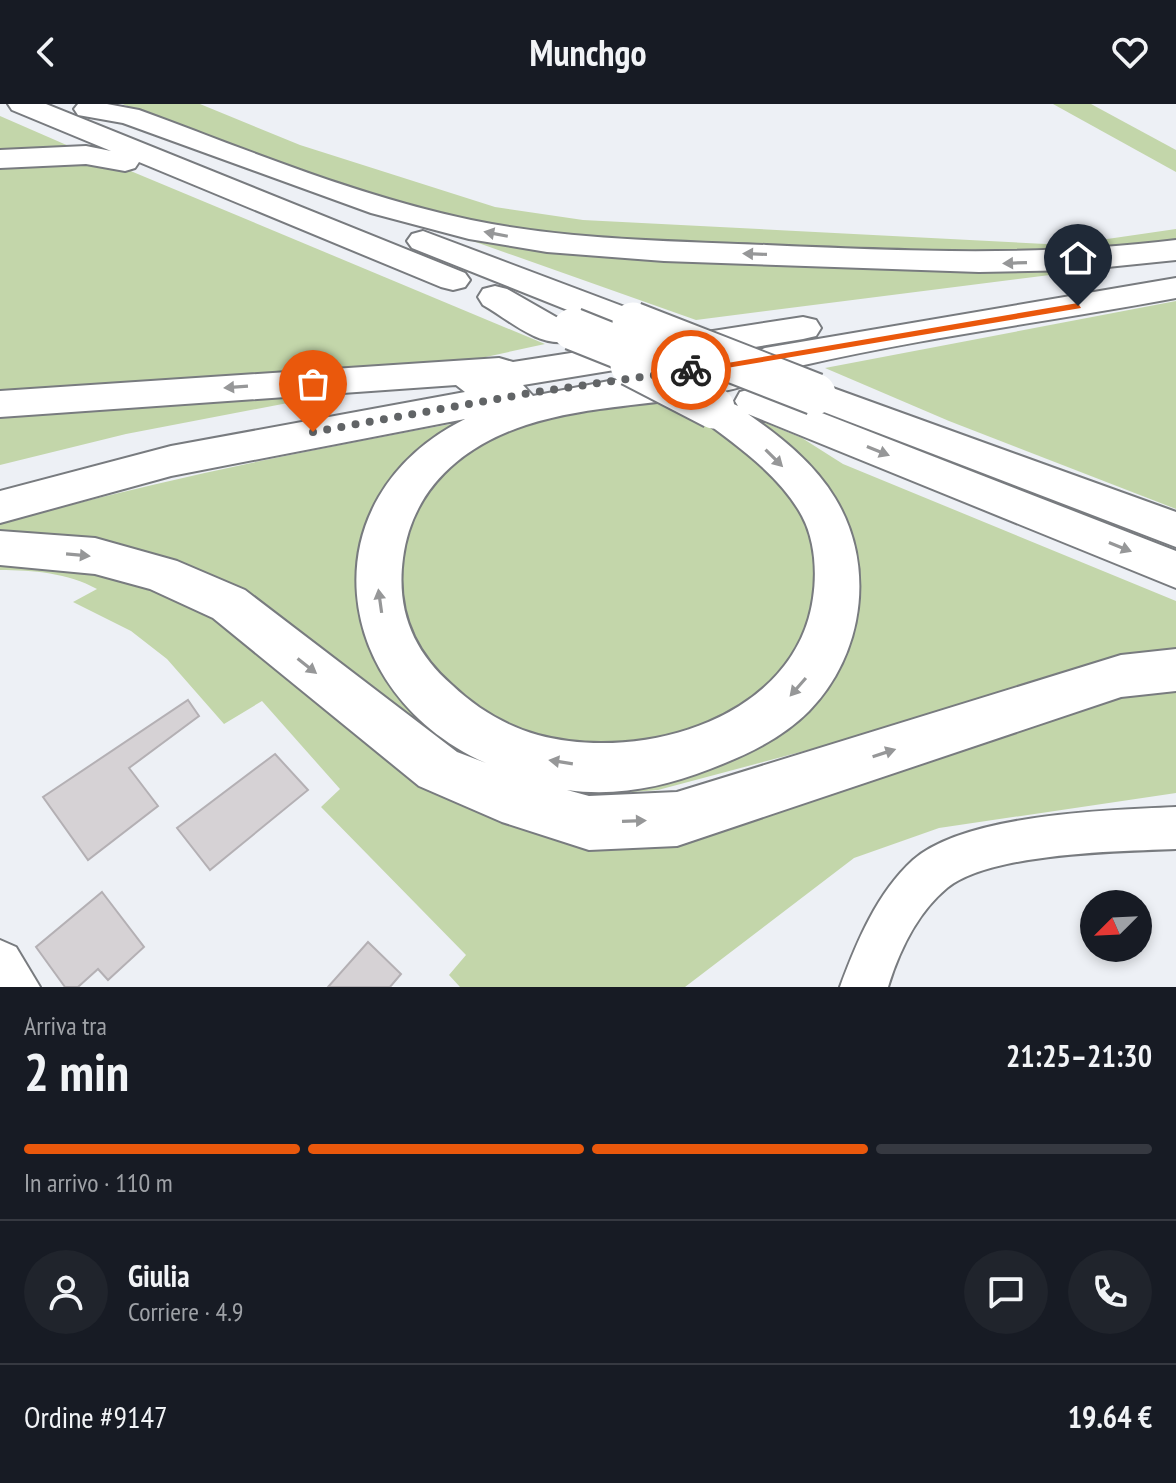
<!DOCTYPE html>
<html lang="it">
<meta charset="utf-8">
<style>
:root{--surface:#171b24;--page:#20242c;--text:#f1f3f6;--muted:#9ea1a6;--line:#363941;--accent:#ea580c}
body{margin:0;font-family:"PT Sans Narrow",sans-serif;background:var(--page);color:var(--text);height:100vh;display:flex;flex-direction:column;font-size:30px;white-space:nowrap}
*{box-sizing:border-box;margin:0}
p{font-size:26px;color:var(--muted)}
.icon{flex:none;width:44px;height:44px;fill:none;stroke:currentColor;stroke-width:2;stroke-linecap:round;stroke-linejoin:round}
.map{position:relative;height:883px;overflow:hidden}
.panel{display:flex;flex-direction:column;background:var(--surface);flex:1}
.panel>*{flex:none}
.needle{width:52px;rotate:246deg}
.buttons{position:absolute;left:1080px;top:786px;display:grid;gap:16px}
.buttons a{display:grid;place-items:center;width:72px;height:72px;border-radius:50%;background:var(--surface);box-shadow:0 4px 12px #0003;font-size:40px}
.pin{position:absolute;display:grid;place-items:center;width:68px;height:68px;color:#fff;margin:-82px -34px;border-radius:50% 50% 50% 0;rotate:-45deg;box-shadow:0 0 8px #0007}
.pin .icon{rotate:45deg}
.courier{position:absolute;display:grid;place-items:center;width:80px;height:80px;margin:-40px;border:6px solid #ea580c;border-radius:50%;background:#fff;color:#222;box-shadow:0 2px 10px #0007}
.head em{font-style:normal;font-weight:700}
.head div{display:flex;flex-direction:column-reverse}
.head{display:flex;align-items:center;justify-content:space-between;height:136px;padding:0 24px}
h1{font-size:52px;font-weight:700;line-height:60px}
.bar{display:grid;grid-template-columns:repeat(4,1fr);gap:12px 8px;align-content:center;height:96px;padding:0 24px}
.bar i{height:10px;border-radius:6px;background:var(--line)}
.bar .current{background:var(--accent)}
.bar p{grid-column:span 4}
.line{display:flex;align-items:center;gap:20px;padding:0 24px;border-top:2px solid var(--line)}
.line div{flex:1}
.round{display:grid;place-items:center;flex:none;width:84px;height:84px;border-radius:42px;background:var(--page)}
header{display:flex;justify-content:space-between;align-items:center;height:104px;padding:0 24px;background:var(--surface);font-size:36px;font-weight:700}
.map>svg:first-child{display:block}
</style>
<header><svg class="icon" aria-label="back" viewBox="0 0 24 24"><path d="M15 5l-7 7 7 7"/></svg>Munchgo<svg class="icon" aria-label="heart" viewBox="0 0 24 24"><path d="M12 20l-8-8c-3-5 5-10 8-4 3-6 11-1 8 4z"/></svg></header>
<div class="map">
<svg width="1176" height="883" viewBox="0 0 1176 883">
<rect width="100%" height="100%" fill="#edf0f5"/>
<g fill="#c3d6aa">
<polygon points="122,0 200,0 300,41 495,103 583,116 1066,141 1176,125 1176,140 1018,151 590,135 514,126 368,90"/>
<polygon points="1053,0 1091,0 1176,46 1176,68"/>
<polygon points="0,12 78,46 0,49"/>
<polygon points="36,55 121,63 545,240 458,259 0,289 0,60"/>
<polygon points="456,131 583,151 1074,168 696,216"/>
<polygon points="1176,197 1176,405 949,317 825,264"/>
<polygon points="345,288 126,330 0,361 0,307"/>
<polygon points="664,291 734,331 809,411 826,465 791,566 715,624 611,647 508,625 453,591 402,522 393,447 435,372 490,331 545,313"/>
<path d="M744,310L802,334L843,360L1176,497V554L977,601L658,686L584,692L454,654L243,493L0,433V420C156,376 313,345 473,316L370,436L441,621L690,666L850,492Z"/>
<path d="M0,455L131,475L196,503L274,559L555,722L1087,598L1176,581V689L939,724L854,754L685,883H460L449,871L466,851L321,703L340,685L262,597L224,620L167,555L131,527L73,498L97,485C68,469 33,466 0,466Z"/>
</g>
<g fill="#d6d2d5" stroke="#b4b0b4" stroke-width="2">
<polygon points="188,596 199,612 129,664 158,702 88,756 43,693"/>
<polygon points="275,650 308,686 210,766 177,724"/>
<polygon points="102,788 144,843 108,876 98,865 78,883 65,883 36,843"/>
<polygon points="368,838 401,870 390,883 328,883"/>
</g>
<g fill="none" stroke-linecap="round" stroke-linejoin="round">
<g stroke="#787b7f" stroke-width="4">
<g id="minor">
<path d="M1176,703V745C1120,747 990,749 947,784C918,808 899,847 888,883H840C857,837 877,789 913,756C965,710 1109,706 1176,703Z"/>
<polygon points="0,836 16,843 40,883 0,883"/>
</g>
</g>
<g stroke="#787b7f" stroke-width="4">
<g id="trunk">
<polygon points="8,0 46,0 465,169 470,176 465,183 453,186 441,183 139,58 135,64 125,67 86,60 0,64 0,46 86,42 111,47 12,6"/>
<path d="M78,0H107L139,6C248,46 357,92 471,116C568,136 667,137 766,141C903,147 1039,153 1176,136V156L1078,166L979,168L664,157L547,148L469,135L371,109L123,19L78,11L74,5Z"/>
<polygon points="423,127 646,211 651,219 646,227 633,230 620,227 412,144 407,137 412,130"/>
<path d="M1176,174V194C1053,217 926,233 804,261C777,268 752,282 724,287C659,302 591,300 526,321C462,342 412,385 403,454C396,506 413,547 452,581C476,604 506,622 538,631C642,659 796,614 813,494C817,468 815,436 802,412C780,371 736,341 700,314L695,304L700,294L714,291L738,302L735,297L740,288L754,284L768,288L1176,447V484L748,310C781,333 814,359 835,394C876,461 864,551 809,607C781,635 746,651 710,665C664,683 616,693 567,686L589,692L677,688L1121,551L1176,545V587L1121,593L677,742L589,746L502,718L419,682L213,514L150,485L95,470L0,461V427L95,434L177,457L245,486L457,648L486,659C330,590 305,395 465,315L171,372L0,419V387L171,342L465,288L456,281L0,313V287L499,254L513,258L803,213L816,216L821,224L816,232L803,235L523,281L533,292L609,277L724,262L765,244Z"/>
<path d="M495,182L507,185L570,221L575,229L570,237C540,245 508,215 483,201L478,193L483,185Z"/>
<polygon points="830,283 1176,408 1176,443 816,305 811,296 816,287"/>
</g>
</g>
<use href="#minor" fill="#fff" fill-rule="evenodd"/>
<use href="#trunk" fill="#fff" fill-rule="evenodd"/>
<g stroke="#787b7f" stroke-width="34" stroke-linecap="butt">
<polyline id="trunk-bridge-far1" points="633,219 637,221"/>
</g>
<g stroke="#787b7f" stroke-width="45" stroke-linecap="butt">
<g id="trunk-bridge">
<polyline points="633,219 815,290"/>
<polyline points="573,225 668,263"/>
<polyline points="631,261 714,304"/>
</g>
</g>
<use href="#trunk-bridge-far1" stroke="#fff" stroke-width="31"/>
<use href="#trunk-bridge" stroke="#fff" stroke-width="41"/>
</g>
<defs><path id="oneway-solid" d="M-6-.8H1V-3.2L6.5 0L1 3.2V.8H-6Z" transform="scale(2)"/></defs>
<g fill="#969798">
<use href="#oneway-solid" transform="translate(496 130) rotate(-169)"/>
<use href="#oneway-solid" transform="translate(755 150) rotate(-178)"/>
<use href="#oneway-solid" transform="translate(1015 159) rotate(178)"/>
<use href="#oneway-solid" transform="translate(236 283) rotate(176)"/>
<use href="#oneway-solid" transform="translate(878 347) rotate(22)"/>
<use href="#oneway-solid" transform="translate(774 354) rotate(45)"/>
<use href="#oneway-solid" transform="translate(1120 443) rotate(22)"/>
<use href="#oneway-solid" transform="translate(78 451) rotate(5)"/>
<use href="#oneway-solid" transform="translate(380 497) rotate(-98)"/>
<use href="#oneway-solid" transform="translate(307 562) rotate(38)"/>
<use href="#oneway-solid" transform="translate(798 583) rotate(131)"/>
<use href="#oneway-solid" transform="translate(884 649) rotate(-18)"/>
<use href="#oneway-solid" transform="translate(561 658) rotate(-171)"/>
<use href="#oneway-solid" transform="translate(634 717) rotate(-2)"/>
</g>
<polygon fill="#ea580c" points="1078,199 1081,204 691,270 686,266"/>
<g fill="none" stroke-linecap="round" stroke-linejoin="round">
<polyline stroke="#616466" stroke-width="8" stroke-dasharray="0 14.4" points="313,328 536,288 691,266"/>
</g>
</svg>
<div class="buttons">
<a><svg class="needle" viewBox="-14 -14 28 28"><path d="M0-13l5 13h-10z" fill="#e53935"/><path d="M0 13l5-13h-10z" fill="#9ea1a6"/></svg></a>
</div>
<div class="pin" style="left:313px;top:328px;background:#ea580c"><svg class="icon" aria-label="bag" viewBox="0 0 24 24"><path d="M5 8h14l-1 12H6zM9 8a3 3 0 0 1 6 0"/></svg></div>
<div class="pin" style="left:1078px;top:202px;background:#1f2937"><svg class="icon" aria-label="home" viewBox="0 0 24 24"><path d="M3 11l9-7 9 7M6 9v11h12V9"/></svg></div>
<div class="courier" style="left:691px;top:266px"><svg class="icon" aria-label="bike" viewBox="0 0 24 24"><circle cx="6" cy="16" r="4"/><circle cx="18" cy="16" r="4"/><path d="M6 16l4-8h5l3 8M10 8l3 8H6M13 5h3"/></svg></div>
</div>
<section class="panel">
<div class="head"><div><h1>2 min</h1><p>Arriva tra</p></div><em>21:25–21:30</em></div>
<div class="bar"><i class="current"></i><i class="current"></i><i class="current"></i><i></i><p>In arrivo · 110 m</p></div>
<div class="line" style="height:144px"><a class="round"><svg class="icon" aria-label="person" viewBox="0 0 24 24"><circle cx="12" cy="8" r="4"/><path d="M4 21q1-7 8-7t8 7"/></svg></a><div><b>Giulia</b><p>Corriere · 4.9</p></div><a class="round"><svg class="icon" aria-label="chat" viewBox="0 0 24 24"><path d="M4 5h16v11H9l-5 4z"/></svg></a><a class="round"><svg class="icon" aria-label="phone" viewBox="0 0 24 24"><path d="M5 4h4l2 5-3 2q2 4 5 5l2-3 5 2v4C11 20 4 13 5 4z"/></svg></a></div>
<div class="line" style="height:104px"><div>Ordine #9147</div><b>19.64 €</b></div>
</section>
